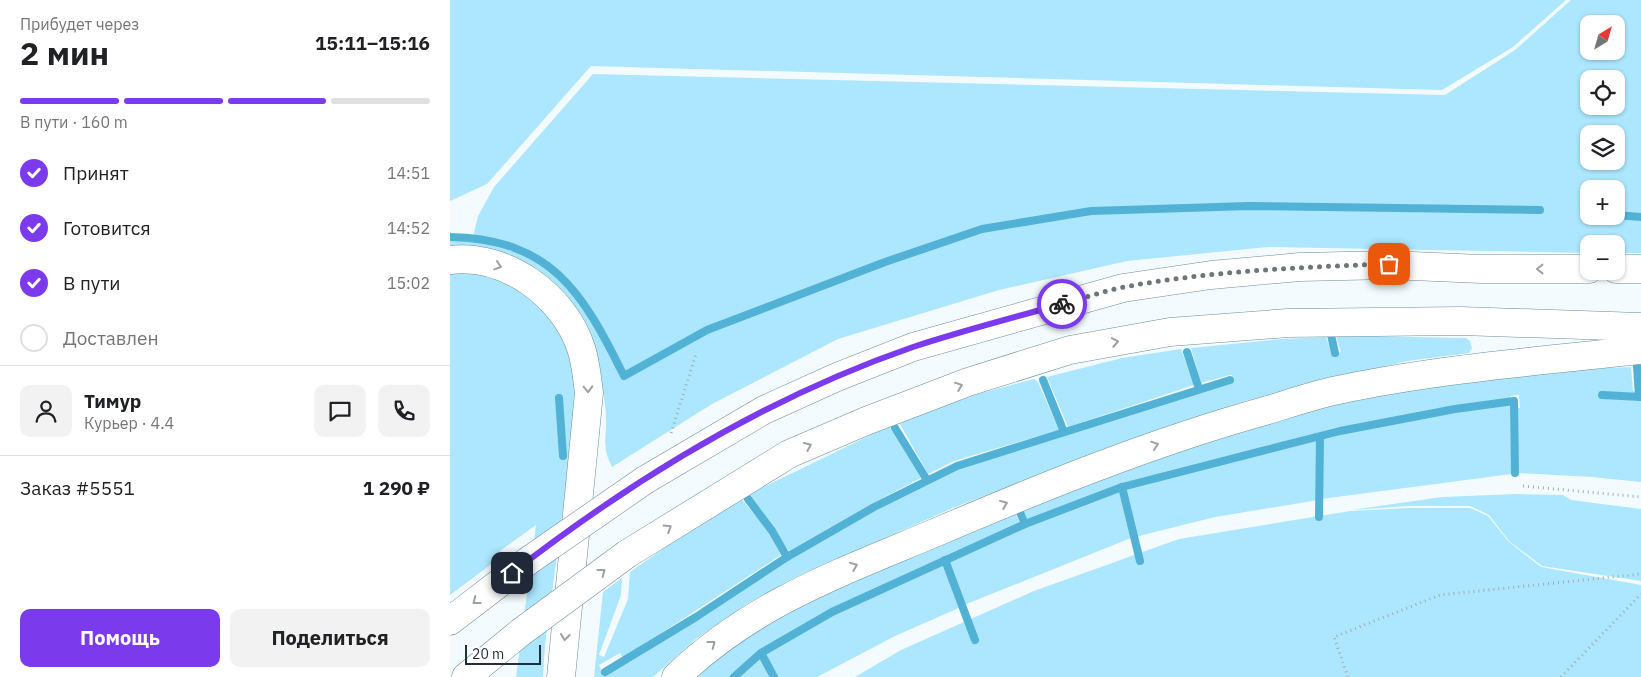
<!DOCTYPE html>
<html lang="ru">
<meta charset="utf-8">
<style>
:root{--surface:#fff;--page:#f2f2f2;--text:#202124;--muted:#757577;--line:#e0e0e0;--accent:#7c3aed}
body{margin:0;font-family:"IBM Plex Sans",sans-serif;background:var(--page);color:var(--text);height:100vh;display:flex;flex-direction:column;font-size:19px;white-space:nowrap}
*{box-sizing:border-box;margin:0}
p{font-size:16px;color:var(--muted)}
.icon{flex:none;width:28px;height:28px;fill:none;stroke:currentColor;stroke-width:2;stroke-linecap:round;stroke-linejoin:round}
.map{position:relative;flex:1;overflow:hidden}
.drawer{display:flex;flex-direction:column;background:var(--surface);width:450px}
.drawer>*{flex:none}
.needle{width:32px;rotate:37deg}
.fabs{position:absolute;left:1130px;top:15px;display:grid;gap:10px}
.fabs a{display:grid;place-items:center;width:45px;height:45px;border-radius:10px;background:var(--surface);box-shadow:0 1px 4px #0004;font-size:25px}
.scale{position:absolute;left:15px;bottom:12px;width:76px;box-sizing:border-box;padding-left:5px;border:2px solid #222f34;border-top:0;font-size:14px;line-height:18px;white-space:nowrap;color:#222f34;-webkit-text-stroke:4px #fff;paint-order:stroke}
.pin{position:absolute;display:grid;place-items:center;width:42px;height:42px;color:#fff;margin:-21px;border-radius:10px;box-shadow:0 2px 8px #0006}
.courier{position:absolute;display:grid;place-items:center;width:50px;height:50px;margin:-25px;border:4px solid #7c3aed;border-radius:50%;background:#fff;color:#222;box-shadow:0 1px 6px #0007}
.head em{font-style:normal;font-weight:700}
.head div{display:flex;flex-direction:column-reverse}
.head{display:flex;align-items:center;justify-content:space-between;height:85px;padding:0 20px}
h1{font-size:32px;font-weight:700;line-height:38px}
.bar{display:grid;grid-template-columns:repeat(4,1fr);gap:8px 5px;align-content:center;height:60px;padding:0 20px}
.bar i{height:6px;border-radius:4px;background:var(--line)}
.bar .current{background:var(--accent)}
.bar p{grid-column:span 4}
.line{display:flex;align-items:center;gap:12px;padding:0 20px;border-top:1px solid var(--line)}
.line div{flex:1}
.round{display:grid;place-items:center;flex:none;width:52px;height:52px;border-radius:10px;background:var(--page)}
ol{padding:0 20px;list-style:none}
li{display:flex;align-items:center;gap:15px;height:55px}
li p{margin-inline-start:auto}
li .icon{padding:5px;border-radius:50%;background:var(--accent);color:#fff;stroke-width:4}
li:last-child{color:var(--muted)}
li i{width:28px;height:28px;border:2px solid var(--line);border-radius:50%}
.button{display:flex;gap:10px;margin-top:auto;padding:10px 20px}
.button a{flex:1;height:58px;border-radius:10px;background:var(--accent);color:#fff;font-size:20px;font-weight:700;line-height:58px;text-align:center}
.button a+a{background:var(--page);color:var(--text)}
main{display:flex;flex:1;min-height:0}
.map>svg:first-child{display:block}
</style>
<main>
<section class="drawer">
<div class="head"><div><h1>2 мин</h1><p>Прибудет через</p></div><em>15:11–15:16</em></div>
<div class="bar"><i class="current"></i><i class="current"></i><i class="current"></i><i></i><p>В пути · 160 m</p></div>
<ol>
<li><svg class="icon" aria-label="check" viewBox="0 0 24 24"><path d="M5 12l5 5 9-10"/></svg>Принят<p>14:51</p></li>
<li><svg class="icon" aria-label="check" viewBox="0 0 24 24"><path d="M5 12l5 5 9-10"/></svg>Готовится<p>14:52</p></li>
<li><svg class="icon" aria-label="check" viewBox="0 0 24 24"><path d="M5 12l5 5 9-10"/></svg>В пути<p>15:02</p></li>
<li><i></i>Доставлен</li>
</ol>
<div class="line" style="height:90px"><a class="round"><svg class="icon" aria-label="person" viewBox="0 0 24 24"><circle cx="12" cy="8" r="4"/><path d="M4 21q1-7 8-7t8 7"/></svg></a><div><b>Тимур</b><p>Курьер · 4.4</p></div><a class="round"><svg class="icon" aria-label="chat" viewBox="0 0 24 24"><path d="M4 5h16v11H9l-5 4z"/></svg></a><a class="round"><svg class="icon" aria-label="phone" viewBox="0 0 24 24"><path d="M5 4h4l2 5-3 2q2 4 5 5l2-3 5 2v4C11 20 4 13 5 4z"/></svg></a></div>
<div class="line" style="height:65px"><div>Заказ #5551</div><b>1 290 ₽</b></div>
<div class="button"><a>Помощь</a><a>Поделиться</a></div>
</section>
<div class="map">
<svg width="1191" height="677" viewBox="0 0 1191 677">
<rect width="100%" height="100%" fill="#f4fbfe"/>
<g fill="#ace7ff" fill-rule="evenodd">
<polygon points="0,0 1116,0 1063,47 992,90 141,66 37,184 0,201"/>
<path d="M1121,0H1191V253H1166V244H1139V253L818,247L677,261L549,290L388,339L262,404L162,467C151,445 157,439 156,417C155,388 145,359 137,332L0,249V241H22L28,216L44,187L143,74L995,95L1065,50ZM1139,24H1166V51H1139ZM1139,79H1166V106H1139ZM1139,134H1166V161H1139ZM1139,189H1166V216H1139Z"/>
<polygon points="0,272 35,274 67,287 105,322 120,352 128,398 95,645 93,677 66,677 86,525 50,551 51,557 0,595"/>
<polygon points="916,336 1016,338 1020,341 1022,348 1019,353 957,361 795,401 654,449 503,508 348,576 298,603 246,639 203,677 144,677 153,592 172,578 171,595 149,655 154,657 178,599 180,572 244,527 292,500 313,524 331,555 173,658 170,653 149,665 153,674 197,650 339,558 426,508 508,467 783,380 782,375 780,375 751,383 741,348 831,339 876,337 882,354 891,352 886,337"/>
<polygon points="731,349 744,385 618,427 597,377 672,358"/>
<path d="M1181,367L1183,391L1191,392V482L1142,477L1067,473L1066,408H1070L1069,395L1060,396L1061,399L890,429L824,447L821,444L816,446V449L673,485L578,520L573,510C616,492 659,473 703,457C855,402 1020,372 1181,367Z"/>
<polygon points="584,379 588,382 609,430 504,461 478,474 449,422 528,394"/>
<polygon points="1061,403 1063,408 1062,474 871,499 872,438 1005,411"/>
<polygon points="439,426 471,478 419,505 339,551 299,494"/>
<polygon points="869,439 868,500 765,517 685,537 674,488"/>
<polygon points="671,490 681,538 514,605 497,561 585,521"/>
<polygon points="1066,494 1113,495 1121,500 1191,509 1191,581 1092,566 1059,541 1039,515 1020,506 960,506 901,510 992,497"/>
<polygon points="960,508 1020,508 1038,516 1058,541 1091,567 1191,585 1191,677 405,677 451,650 584,591 729,539 900,511"/>
<polygon points="565,513 570,524 385,609 311,649 280,677 247,677 285,644 351,606 449,560"/>
<polygon points="494,562 511,607 445,636 367,677 327,677 314,653 382,615"/>
<polygon points="309,657 321,677 287,677"/>
</g>
<g fill="none" stroke-linecap="round" stroke-linejoin="round">
<g stroke="#52b2d5" stroke-width="8">
<polyline points="1166,215 1191,217"/>
<path d="M0,237C102,239 133,293 174,376L257,330L435,262L532,229L641,211L799,206L1090,210"/>
<polyline points="881,335 885,353"/>
<polyline points="737,352 749,389"/>
<polyline points="1187,366 1189,397"/>
<polyline points="593,380 614,432"/>
<polyline points="1152,395 1191,397"/>
<polyline points="109,398 113,456"/>
<polyline points="445,428 477,480"/>
<polyline points="672,487 690,561"/>
<polyline points="298,499 322,531 337,557"/>
<polyline points="569,510 575,524"/>
<polyline points="869,517 870,437"/>
<polyline points="495,560 525,640"/>
<polyline points="311,653 324,677"/>
<polyline points="155,672 246,617 337,557 424,507 507,466 780,380"/>
<polyline points="284,677 311,653 382,612 575,524 672,487 890,431 1005,409 1064,401 1065,473"/>
</g>
<g stroke="#6e8d99" stroke-width="29">
<g id="major">
<path d="M0,260C56,253 114,296 131,348C136,363 137,378 139,393L111,677"/>
<polyline points="1166,269 1191,269"/>
<polyline points="195,480 314,410 387,377 463,347 673,288 761,275 850,267 939,265 1031,269 1139,269"/>
<polyline points="177,554 339,454 416,421 518,382 620,350 720,332 838,323 1011,321 1191,327"/>
<polyline points="0,621 78,561"/>
<polyline points="16,677 71,632"/>
<path d="M226,677C302,604 387,574 482,534C592,487 703,442 818,410C841,403 864,395 888,390C987,369 1090,361 1191,350"/>
</g>
</g>
<g stroke="#a2acaf" stroke-width="3" stroke-dasharray="1 4" stroke-linecap="butt">
<polyline points="221,433 246,354"/>
<polyline points="1073,486 1191,497"/>
<polyline points="898,677 884,637 990,595 1191,574"/>
<polyline points="1111,677 1191,594"/>
</g>
<use href="#major" stroke="#fff" stroke-width="28"/>
<g stroke="#6e8d99" stroke-width="29" stroke-linecap="butt">
<g id="major-bridge">
<polyline points="78,561 195,480"/>
<polyline points="71,632 177,554"/>
</g>
</g>
<use href="#major-bridge" stroke="#fff" stroke-width="28"/>
</g>
<defs><path id="oneway-chevron" d="M-2-3.5L2.5 0L-2 3.5" fill="none" stroke-width="1.6" stroke-linecap="round" stroke-linejoin="round" transform="scale(1.25)"/></defs>
<g stroke="#9ca1a4">
<use href="#oneway-chevron" transform="translate(48 266) rotate(18)"/>
<use href="#oneway-chevron" transform="translate(1090 269) rotate(-180)"/>
<use href="#oneway-chevron" transform="translate(665 342) rotate(-10)"/>
<use href="#oneway-chevron" transform="translate(509 386) rotate(-21)"/>
<use href="#oneway-chevron" transform="translate(138 389) rotate(88)"/>
<use href="#oneway-chevron" transform="translate(705 445) rotate(-19)"/>
<use href="#oneway-chevron" transform="translate(358 446) rotate(-23)"/>
<use href="#oneway-chevron" transform="translate(554 504) rotate(-22)"/>
<use href="#oneway-chevron" transform="translate(218 528) rotate(-32)"/>
<use href="#oneway-chevron" transform="translate(404 566) rotate(-22)"/>
<use href="#oneway-chevron" transform="translate(152 572) rotate(-37)"/>
<use href="#oneway-chevron" transform="translate(26 601) rotate(142)"/>
<use href="#oneway-chevron" transform="translate(115 637) rotate(96)"/>
<use href="#oneway-chevron" transform="translate(262 644) rotate(-37)"/>
</g>
<g fill="none" stroke-linecap="round" stroke-linejoin="round">
<path stroke="#6c767b" stroke-width="5" stroke-dasharray="0 9" d="M612,304C632,299 653,291 674,287C761,271 850,267 939,264"/>
<path stroke="#7c3aed" stroke-width="6" d="M62,573C183,479 318,397 463,347C511,331 562,318 612,304"/>
</g>
</svg>
<div class="fabs">
<a><svg class="needle" viewBox="-14 -14 28 28"><path d="M0-13l5 13h-10z" fill="#e53935"/><path d="M0 13l5-13h-10z" fill="#757577"/></svg></a>
<a><svg class="icon" aria-label="locate" viewBox="0 0 24 24"><circle cx="12" cy="12" r="6"/><path d="M12 2v4M12 18v4M2 12h4M18 12h4"/></svg></a>
<a><svg class="icon" aria-label="layers" viewBox="0 0 24 24"><path d="M12 4l9 5-9 5-9-5zM3 14l9 5 9-5"/></svg></a>
<a>+</a>
<a>−</a>
</div>
<div class="scale">20 m</div>
<div class="pin" style="left:939px;top:264px;background:#ea580c"><svg class="icon" aria-label="bag" viewBox="0 0 24 24"><path d="M5 8h14l-1 12H6zM9 8a3 3 0 0 1 6 0"/></svg></div>
<div class="pin" style="left:62px;top:573px;background:#1f2937"><svg class="icon" aria-label="home" viewBox="0 0 24 24"><path d="M3 11l9-7 9 7M6 9v11h12V9"/></svg></div>
<div class="courier" style="left:612px;top:304px"><svg class="icon" aria-label="bike" viewBox="0 0 24 24"><circle cx="6" cy="16" r="4"/><circle cx="18" cy="16" r="4"/><path d="M6 16l4-8h5l3 8M10 8l3 8H6M13 5h3"/></svg></div>
</div>
</main>
